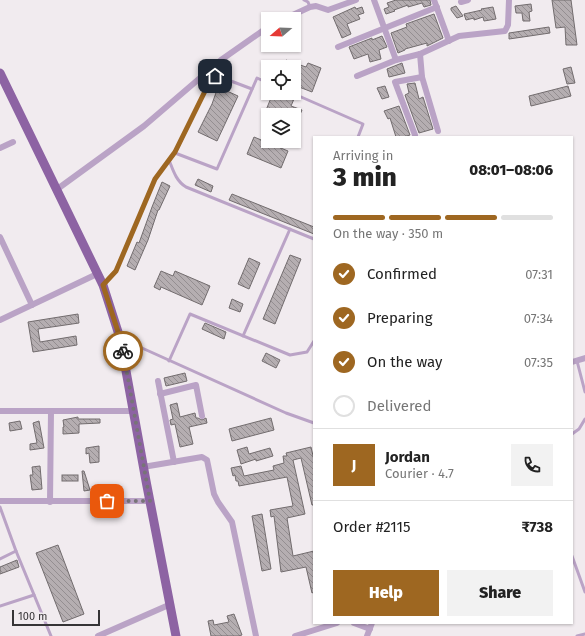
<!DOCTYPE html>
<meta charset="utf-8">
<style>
:root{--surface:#fff;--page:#f2f2f2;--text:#222;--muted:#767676;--line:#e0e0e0;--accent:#9e6721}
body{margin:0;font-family:"Fira Sans",sans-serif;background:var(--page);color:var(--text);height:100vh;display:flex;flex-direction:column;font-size:15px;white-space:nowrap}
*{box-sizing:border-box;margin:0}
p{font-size:13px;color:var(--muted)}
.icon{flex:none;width:22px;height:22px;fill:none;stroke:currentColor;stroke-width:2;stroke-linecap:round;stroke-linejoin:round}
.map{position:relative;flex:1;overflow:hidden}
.panel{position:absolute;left:313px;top:136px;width:260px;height:488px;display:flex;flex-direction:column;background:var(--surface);border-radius:0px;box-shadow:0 1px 3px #0004}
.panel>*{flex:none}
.needle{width:26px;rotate:251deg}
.tools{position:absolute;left:261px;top:12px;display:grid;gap:8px}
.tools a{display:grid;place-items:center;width:40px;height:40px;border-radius:0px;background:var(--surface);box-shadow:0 1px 3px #0004;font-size:20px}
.scale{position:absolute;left:12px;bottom:10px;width:88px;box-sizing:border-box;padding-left:4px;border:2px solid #363436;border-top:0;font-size:11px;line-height:14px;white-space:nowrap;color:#363436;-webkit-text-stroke:3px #f1ebef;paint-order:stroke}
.pin{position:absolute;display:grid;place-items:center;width:34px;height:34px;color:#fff;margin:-17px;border-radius:8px;box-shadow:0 2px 6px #0006}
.courier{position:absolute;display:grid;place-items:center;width:40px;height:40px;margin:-20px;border:3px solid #9e6721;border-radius:50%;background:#fff;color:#222;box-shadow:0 1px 5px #0007}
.summary em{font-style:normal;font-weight:800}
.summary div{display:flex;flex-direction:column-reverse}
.summary{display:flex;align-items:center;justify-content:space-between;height:68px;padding:0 20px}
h1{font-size:26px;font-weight:800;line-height:30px}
.bar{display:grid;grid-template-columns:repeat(4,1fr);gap:6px 4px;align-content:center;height:48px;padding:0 20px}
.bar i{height:5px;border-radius:3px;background:var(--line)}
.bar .current{background:var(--accent)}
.bar p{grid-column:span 4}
.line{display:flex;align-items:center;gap:10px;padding:0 20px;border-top:1px solid var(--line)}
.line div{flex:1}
.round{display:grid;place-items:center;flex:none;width:42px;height:42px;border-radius:0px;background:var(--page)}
ol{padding:0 20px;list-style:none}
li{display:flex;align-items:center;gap:12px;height:44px}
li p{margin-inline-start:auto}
li .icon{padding:4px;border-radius:50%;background:var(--accent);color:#fff;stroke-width:4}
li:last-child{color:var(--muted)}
li i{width:22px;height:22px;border:2px solid var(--line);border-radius:50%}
.action{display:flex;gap:8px;margin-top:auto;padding:8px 20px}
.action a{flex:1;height:46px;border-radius:0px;background:var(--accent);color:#fff;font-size:16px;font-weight:800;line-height:46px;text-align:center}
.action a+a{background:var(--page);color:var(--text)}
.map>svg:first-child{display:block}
</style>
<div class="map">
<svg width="585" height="636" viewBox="0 0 585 636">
<defs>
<pattern id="building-back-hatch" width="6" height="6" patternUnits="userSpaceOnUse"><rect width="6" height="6" fill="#b5aeb1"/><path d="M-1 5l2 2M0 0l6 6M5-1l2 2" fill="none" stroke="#948e91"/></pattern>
</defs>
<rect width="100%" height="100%" fill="#f1ebef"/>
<g fill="url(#building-back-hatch)" stroke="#726c6e">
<polygon points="396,0 430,0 431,5 424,7 422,3 408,7 408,5 394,10 395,11 386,14 384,9 389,7 387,3"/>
<polygon points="552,0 571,0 577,45 566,45 565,27 556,28"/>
<polygon points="531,4 532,11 529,12 530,21 523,21 522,13 516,13 515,6"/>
<polygon points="456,6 463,16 457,18 451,10 451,8"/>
<polygon points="355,7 356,9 362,7 364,13 358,15 360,19 347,24 351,34 342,38 333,17"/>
<polygon points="493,7 496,19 484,21 483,17 474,20 474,18 466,20 464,14 482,10 481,9"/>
<polygon points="434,14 443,38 427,46 427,43 405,49 405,50 398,53 391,33 407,27 406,24"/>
<polygon points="549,27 550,33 509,39 509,33"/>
<polygon points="382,36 387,47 379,50 381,59 370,62 368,54 354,59 349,47 372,38 372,40"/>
<polygon points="286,60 306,67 308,63 321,68 312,92 294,85 294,67 283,67"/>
<polygon points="402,63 405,73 389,77 387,69"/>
<polygon points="571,67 575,83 567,84 563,69"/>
<polygon points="415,83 419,99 423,97 433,129 419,133 405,95 409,93 407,84"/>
<polygon points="385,86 389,97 382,99 377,88"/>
<polygon points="568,86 571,96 531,106 529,96"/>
<polygon points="218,87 238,96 217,141 198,132 212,104"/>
<polygon points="273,93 279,93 294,99 291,106 302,110 294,128 294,115 264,115"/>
<polygon points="399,106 410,135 403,137 396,137 390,118 388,119 384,111"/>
<polygon points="254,137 288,151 281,168 247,154"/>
<polygon points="198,179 213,186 211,192 195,185"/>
<polygon points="162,182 170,186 159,210 158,210 148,240 135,270 127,266 137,242 139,243 152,207"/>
<polygon points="232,194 314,227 314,234 229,200"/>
<polygon points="290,255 301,259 275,324 263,319"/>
<polygon points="249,258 260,263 249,289 238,284"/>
<polygon points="161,271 173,276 175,271 210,286 202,305 161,287 160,290 154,287"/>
<polygon points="232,299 243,304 240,312 229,308"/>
<polygon points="78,314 79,323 38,329 40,342 76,336 77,345 33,352 28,322"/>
<polygon points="205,323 226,332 224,339 202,329"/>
<polygon points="266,353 280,360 276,368 262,361"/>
<polygon points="185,373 187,381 166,386 164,378"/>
<polygon points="177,403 180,417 195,413 196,418 198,418 202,420 206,418 207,423 189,427 193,444 180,447 175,424 171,425 170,420 173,419 170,405"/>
<polygon points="78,417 78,419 100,419 100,423 79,424 79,433 63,434 63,427 64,427 63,420"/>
<polygon points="271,418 274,430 232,441 229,429"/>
<polygon points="20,421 22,429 10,431 9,423"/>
<polygon points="39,421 44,448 30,450 30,444 37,443 33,423"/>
<polygon points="99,446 99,462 90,463 89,453 86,454 86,448"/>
<polygon points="247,447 249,454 270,448 273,456 256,461 256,459 241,464 237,450"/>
<polygon points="311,447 314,460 314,505 312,505 301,458 293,460 305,514 287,518 293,556 314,551 314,592 312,593 306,567 281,572 274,516 271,517 270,510 293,506 287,477 239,486 238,481 236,481 235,475 233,476 231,468 241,466 244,476 274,470 273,466 284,463 283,456 287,456 286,453"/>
<polygon points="40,466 42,489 32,490 30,475 33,475 32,467"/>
<polygon points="82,471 84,471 90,490 84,491"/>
<rect x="62" y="475" width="16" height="6"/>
<polygon points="262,514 271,569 262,571 252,516"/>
<polygon points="58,545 84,614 63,622 36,553"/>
<polygon points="17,560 19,567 0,574 0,567"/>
<polygon points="234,614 242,635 238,636 211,636 208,621 213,620 214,625 229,622 227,616"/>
</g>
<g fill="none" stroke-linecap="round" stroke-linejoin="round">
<g stroke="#baa3c6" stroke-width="3">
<polyline points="304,0 308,2 310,7"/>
<polyline points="292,93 363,124 358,137"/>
<polyline points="175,153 217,169 257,78 268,83"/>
<path d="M169,160C173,170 176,181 186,187L314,239"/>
<polyline points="105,283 116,271 155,179 175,153 210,81 215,75 252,89"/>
<polyline points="243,336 290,229"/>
<polyline points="122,339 286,413 314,423"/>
<polyline points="169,361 190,314 290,355 307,352 314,341"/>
<polyline points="577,361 585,392"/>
<polyline points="572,434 579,429 585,419"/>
<polyline points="0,507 16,551"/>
<polyline points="572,556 585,592"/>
<polyline points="0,559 16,551 51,636"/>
<polyline points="0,606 34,595"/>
<polyline points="577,636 585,634"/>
</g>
<g stroke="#baa3c6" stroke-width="6">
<polyline points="374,0 396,60"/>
<polyline points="434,0 449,41"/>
<polyline points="461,2 468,0"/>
<polyline points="284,19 310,7 316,6 328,10 356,0"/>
<polyline points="338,47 437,7"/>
<polyline points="420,54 422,77 438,131"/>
<polyline points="357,76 396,60 420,54 459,36 505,31 508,25 509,0"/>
<polyline points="415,135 395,82 422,77"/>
<polyline points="0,148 13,142"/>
<polyline points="56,190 144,126 221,60 268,27"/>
<polyline points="0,237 32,305"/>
<polyline points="0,320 97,274"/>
<polyline points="572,362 585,358"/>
<polyline points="158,381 174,462"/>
<polyline points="160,394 196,385 202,416"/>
<polyline points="0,411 134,411"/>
<polyline points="143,467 202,457 207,460 214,494 218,502 232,522 256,636"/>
<polyline points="0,501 150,501"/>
<polyline points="50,502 51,411"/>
<polyline points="354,623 370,629"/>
<polyline points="98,636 171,604"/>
<polyline points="295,636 337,623"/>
<polyline points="367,636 372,623"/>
</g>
<polyline stroke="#8d63a3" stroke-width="9" points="0,73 103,285 120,338 146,481 176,636"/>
</g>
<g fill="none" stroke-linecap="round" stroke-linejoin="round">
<polyline stroke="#777477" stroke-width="4" stroke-dasharray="0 7.2" points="107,501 150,501 123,351"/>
<polyline stroke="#9e6721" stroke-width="5" points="123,351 120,338 103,285 116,271 155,179 175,152 210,81 215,76"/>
</g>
</svg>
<div class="tools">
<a><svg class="needle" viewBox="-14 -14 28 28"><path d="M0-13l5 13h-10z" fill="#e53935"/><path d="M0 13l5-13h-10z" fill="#767676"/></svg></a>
<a><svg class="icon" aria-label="locate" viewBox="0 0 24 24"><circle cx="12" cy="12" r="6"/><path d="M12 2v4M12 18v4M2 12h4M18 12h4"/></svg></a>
<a><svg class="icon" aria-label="layers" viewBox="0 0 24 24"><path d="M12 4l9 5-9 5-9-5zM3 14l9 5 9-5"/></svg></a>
</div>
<div class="scale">100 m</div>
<div class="pin" style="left:107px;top:501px;background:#ea580c"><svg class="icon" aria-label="bag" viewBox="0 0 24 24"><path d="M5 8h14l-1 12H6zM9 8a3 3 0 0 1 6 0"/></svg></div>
<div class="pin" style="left:215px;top:76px;background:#1f2937"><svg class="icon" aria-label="home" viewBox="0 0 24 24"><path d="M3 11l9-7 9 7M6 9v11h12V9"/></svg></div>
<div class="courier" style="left:123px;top:351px"><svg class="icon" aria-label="bike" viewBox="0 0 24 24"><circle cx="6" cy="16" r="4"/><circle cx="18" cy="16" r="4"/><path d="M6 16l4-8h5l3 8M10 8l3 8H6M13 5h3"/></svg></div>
<section class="panel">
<div class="summary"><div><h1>3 min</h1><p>Arriving in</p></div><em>08:01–08:06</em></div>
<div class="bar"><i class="current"></i><i class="current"></i><i class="current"></i><i></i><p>On the way · 350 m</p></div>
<ol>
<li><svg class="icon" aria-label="check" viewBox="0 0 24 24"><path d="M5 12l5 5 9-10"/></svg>Confirmed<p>07:31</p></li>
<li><svg class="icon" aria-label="check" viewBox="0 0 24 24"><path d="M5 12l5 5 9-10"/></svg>Preparing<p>07:34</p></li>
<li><svg class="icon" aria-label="check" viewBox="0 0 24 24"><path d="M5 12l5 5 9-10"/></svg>On the way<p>07:35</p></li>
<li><i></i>Delivered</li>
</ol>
<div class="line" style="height:72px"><b class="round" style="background:var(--accent);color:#fff">J</b><div><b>Jordan</b><p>Courier · 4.7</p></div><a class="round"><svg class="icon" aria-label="phone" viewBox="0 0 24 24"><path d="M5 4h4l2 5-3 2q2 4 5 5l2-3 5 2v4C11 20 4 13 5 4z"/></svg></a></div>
<div class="line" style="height:52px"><div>Order #2115</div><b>₹738</b></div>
<div class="action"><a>Help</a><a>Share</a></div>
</section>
</div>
